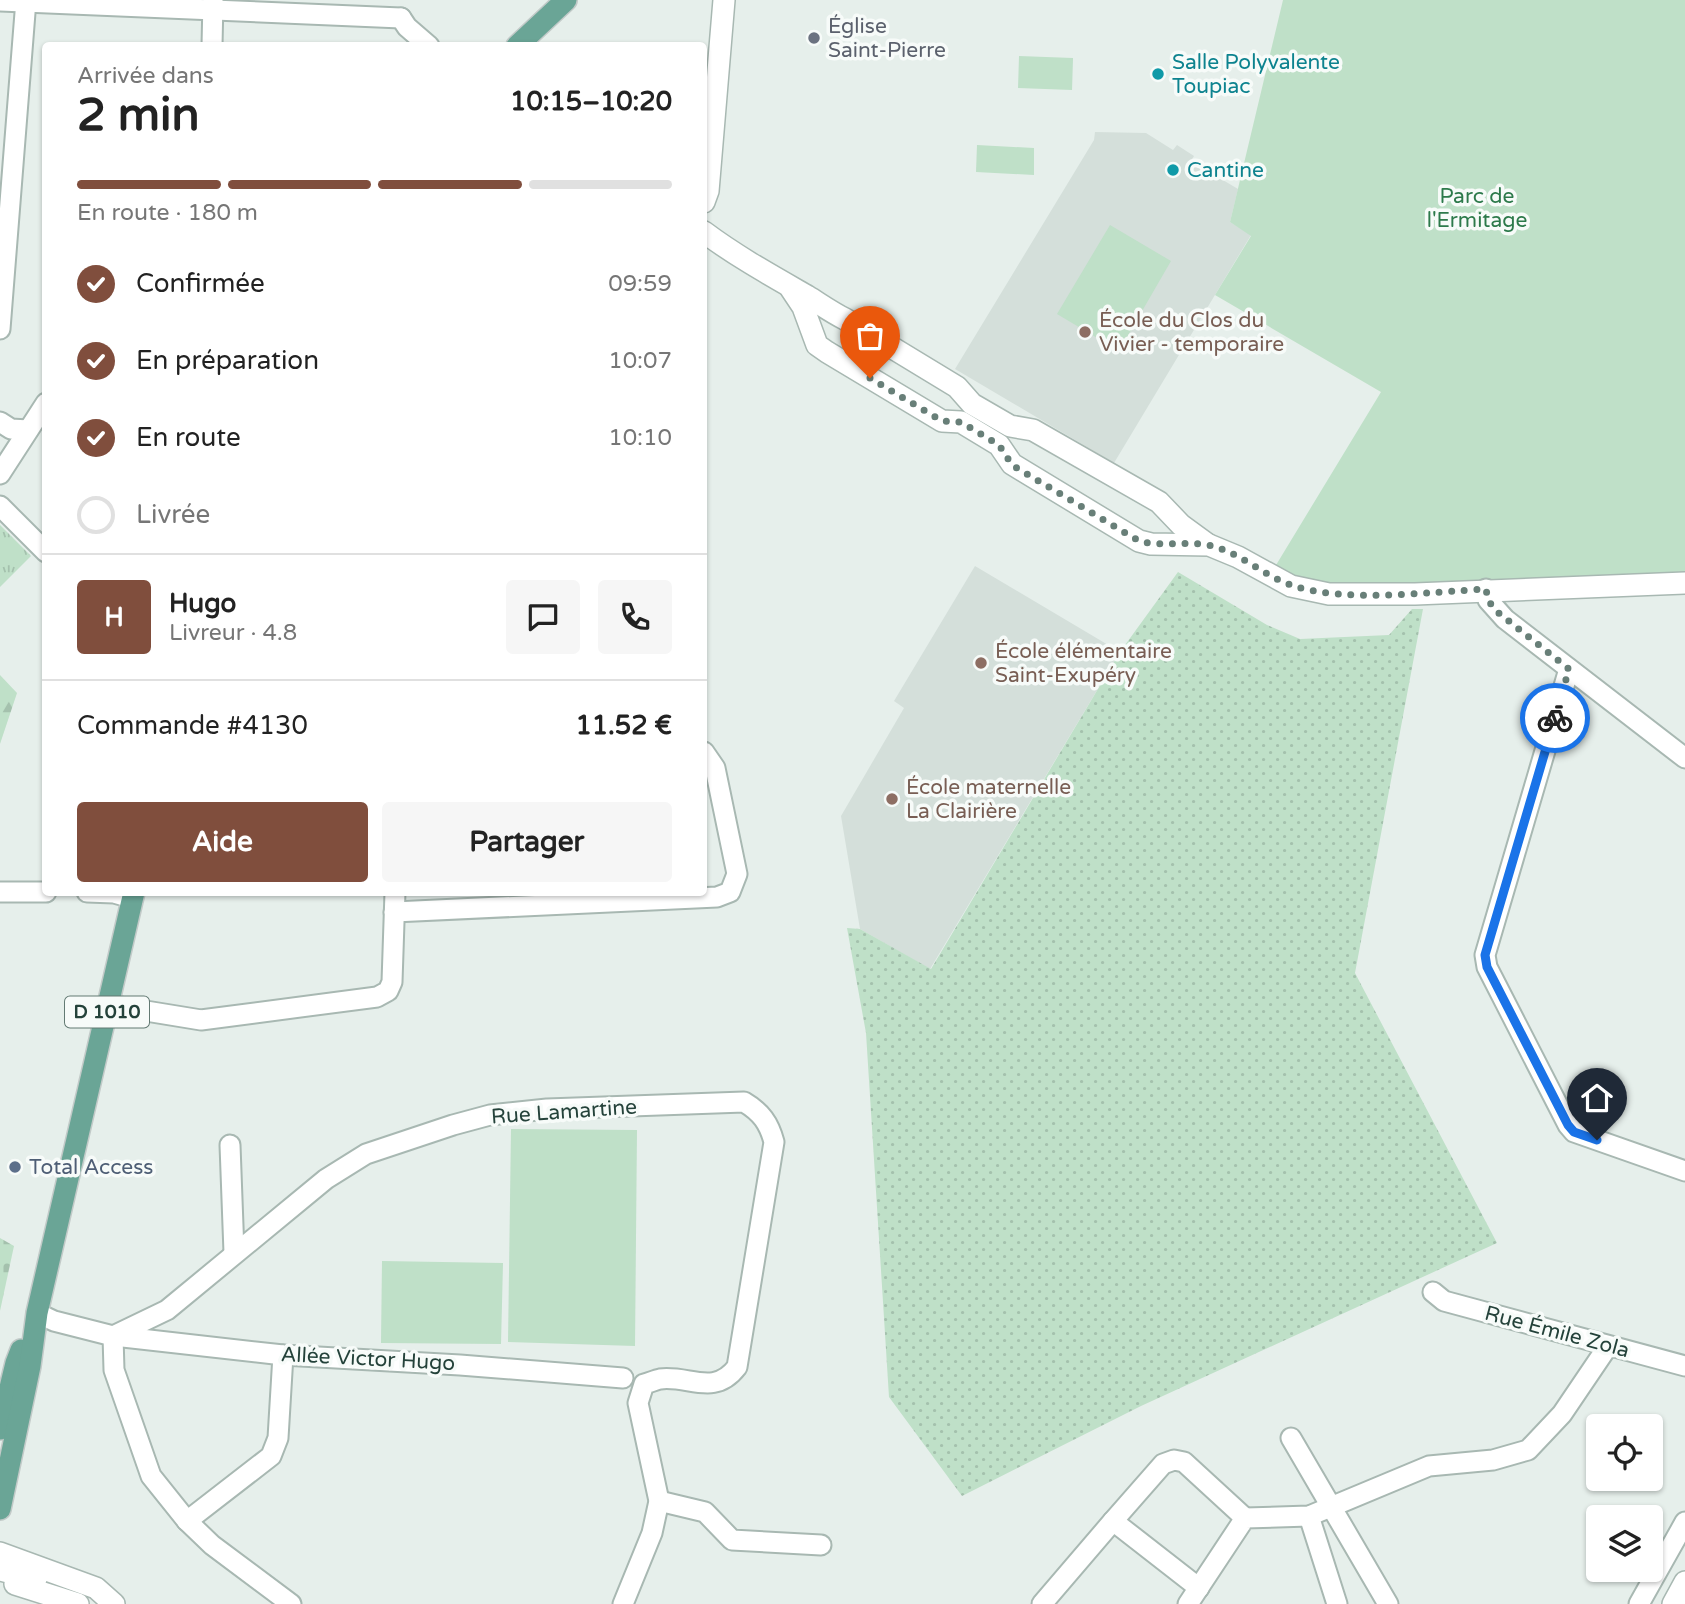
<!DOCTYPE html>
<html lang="fr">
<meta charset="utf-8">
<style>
:root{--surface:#fff;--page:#f6f6f6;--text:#222;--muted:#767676;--line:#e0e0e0;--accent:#804e3d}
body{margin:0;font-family:"Varela Round",sans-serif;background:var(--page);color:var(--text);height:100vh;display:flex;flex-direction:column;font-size:26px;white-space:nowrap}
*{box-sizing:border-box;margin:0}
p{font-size:23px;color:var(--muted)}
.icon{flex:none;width:38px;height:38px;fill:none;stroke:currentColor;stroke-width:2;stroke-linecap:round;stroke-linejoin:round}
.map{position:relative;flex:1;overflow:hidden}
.panel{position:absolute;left:42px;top:42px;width:665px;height:854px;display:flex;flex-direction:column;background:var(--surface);border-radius:7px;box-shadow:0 2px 5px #0004}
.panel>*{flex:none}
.tools{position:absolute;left:1586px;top:1414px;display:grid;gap:14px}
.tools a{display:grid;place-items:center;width:77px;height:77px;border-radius:7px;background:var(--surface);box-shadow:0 2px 5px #0004;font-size:35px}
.pin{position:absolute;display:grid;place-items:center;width:60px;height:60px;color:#fff;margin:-72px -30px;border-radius:50% 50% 50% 0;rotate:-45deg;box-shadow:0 0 7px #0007}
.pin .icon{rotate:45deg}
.courier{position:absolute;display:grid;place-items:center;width:70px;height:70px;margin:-35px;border:5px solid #1a73e8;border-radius:50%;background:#fff;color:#222;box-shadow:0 2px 9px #0007}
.head em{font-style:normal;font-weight:700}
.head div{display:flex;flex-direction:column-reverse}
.head{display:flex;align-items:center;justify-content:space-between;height:119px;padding:0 35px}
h1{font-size:46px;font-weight:700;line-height:52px}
.bar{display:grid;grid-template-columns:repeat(4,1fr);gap:10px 7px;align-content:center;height:84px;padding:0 35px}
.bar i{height:9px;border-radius:5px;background:var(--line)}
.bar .on{background:var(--accent)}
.bar p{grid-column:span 4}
.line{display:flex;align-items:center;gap:18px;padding:0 35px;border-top:2px solid var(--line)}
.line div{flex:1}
.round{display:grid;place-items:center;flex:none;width:74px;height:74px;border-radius:7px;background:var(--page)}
ol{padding:0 35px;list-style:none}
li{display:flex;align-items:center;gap:21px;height:77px}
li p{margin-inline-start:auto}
li .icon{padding:7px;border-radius:50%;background:var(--accent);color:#fff;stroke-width:4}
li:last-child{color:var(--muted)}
li i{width:38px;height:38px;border:4px solid var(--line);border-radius:50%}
.action{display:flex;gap:14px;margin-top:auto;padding:14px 35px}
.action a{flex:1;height:80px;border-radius:7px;background:var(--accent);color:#fff;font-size:28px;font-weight:700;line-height:80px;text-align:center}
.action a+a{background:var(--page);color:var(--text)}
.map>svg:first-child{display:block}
</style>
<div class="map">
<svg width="1685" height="1604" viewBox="0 0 1685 1604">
<defs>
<pattern id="grass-tufts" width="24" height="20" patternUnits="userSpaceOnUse" patternTransform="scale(1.75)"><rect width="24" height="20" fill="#bfe0c8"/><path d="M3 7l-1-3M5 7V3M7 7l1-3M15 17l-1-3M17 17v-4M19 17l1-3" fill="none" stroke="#a4c1ad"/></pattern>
<pattern id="forest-firs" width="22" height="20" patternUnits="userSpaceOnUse" patternTransform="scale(1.75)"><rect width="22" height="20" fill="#bfe0c8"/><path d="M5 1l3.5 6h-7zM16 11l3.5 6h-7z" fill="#a4c1ad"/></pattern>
<pattern id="cemetery-stones" width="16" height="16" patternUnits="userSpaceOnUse" patternTransform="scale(1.75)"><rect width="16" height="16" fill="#bfe0c8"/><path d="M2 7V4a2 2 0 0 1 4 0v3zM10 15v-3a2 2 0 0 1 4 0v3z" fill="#a4c1ad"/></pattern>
<pattern id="garden-dots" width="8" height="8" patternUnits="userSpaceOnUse" patternTransform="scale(1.75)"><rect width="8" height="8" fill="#bfe0c8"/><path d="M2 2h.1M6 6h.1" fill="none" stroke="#a4c1ad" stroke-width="1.8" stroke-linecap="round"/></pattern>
</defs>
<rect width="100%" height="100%" fill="#e6efeb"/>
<g fill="#d4dfda">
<polygon points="1095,132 1146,133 1173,150 1177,145 1194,156 1191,161 1238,189 1230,222 1251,235 1114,463 955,369 1094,140"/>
<polygon points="975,566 1120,652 930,969 860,929 841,816 904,708 894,701"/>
</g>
<polygon fill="url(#grass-tufts)" points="0,525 31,556 0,587"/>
<polygon fill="url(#forest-firs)" points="0,675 17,693 0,744"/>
<polygon fill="url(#cemetery-stones)" points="0,1238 14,1246 0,1311"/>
<g fill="#bfe0c8">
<polygon points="1283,0 1685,0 1685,583 1329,594 1270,575 1381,392 1215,295 1251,236 1230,222"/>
<polygon points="1019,56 1073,58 1072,90 1018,88"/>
<polygon points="977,145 1034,148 1034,175 976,172"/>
<polygon points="1110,225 1171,261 1119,351 1057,314"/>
<polygon points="511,1129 637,1130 635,1346 508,1342"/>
<polygon points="382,1261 503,1263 501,1344 381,1343"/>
</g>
<polygon fill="url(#garden-dots)" points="1178,572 1267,625 1300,639 1389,635 1412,609 1423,609 1355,973 1497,1243 1141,1406 962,1496 889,1397 866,1033 847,928 860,929 931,969 1120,652"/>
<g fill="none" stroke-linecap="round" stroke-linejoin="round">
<g stroke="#a8b8b2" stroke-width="23">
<g id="minor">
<polyline points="0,1 401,18"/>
<polyline points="401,18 407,27 429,46"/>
<polyline points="212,46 213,0"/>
<polyline points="0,329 26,0"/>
<polyline points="0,422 11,429 28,430"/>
<polyline points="0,474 46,403"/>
<polyline points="0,506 46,552"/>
<polyline points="1486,589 1488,600 1505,619 1685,758"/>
<polyline points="1569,669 1485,955 1487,967 1568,1125 1574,1132 1685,1171"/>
<polyline points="0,892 46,892"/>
<polyline points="87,892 114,893 132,898"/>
<polyline points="394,912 717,897 730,892 737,874 715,768 704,752"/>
<polyline points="109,1005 201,1020 377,997 388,991 392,982 395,892"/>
<polyline points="230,1145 234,1253"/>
<polyline points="1433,1292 1444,1301 1685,1366"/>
<polyline points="37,1313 54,1321 113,1336 114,1370 151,1476 187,1521 212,1545 291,1604"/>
<path d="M113,1336L167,1310L326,1179L366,1154L453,1125L490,1115L547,1109L744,1102C761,1112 769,1123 774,1142L737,1367C714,1397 689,1375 660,1379C655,1380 649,1383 644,1384L638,1403L659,1501L652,1533L623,1604"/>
<polyline points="114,1336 283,1355 460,1365 623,1378"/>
<polyline points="1291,1438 1388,1604"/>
<polyline points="659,1501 705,1512 732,1540 821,1545"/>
<polyline points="1309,1516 1337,1604"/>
<polyline points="187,1521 271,1456 278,1438 283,1355"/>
<polyline points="1199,1588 1113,1521 1163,1464 1174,1460 1184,1462 1245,1518"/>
<polyline points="1042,1604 1113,1521"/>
<polyline points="1188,1604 1245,1518 1309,1516 1429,1466 1493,1460 1528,1450 1562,1414 1608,1346"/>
<polyline points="1639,1604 1685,1522"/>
</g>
</g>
<g stroke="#a8b8b2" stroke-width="24">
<g id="tertiary">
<polyline points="704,202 708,191 724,0"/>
<path d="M704,232C736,256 772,276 807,296C820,304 831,312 845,319L957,387L972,404L1010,426L1033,430L1159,502L1181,525L1207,544"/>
<polyline points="791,289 803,307 817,345 827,352 942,421 961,422 999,445 1012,464 1139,541 1151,544 1209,545 1238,557 1291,586 1329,594 1415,594 1685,583"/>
<polyline points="0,1553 96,1588 114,1604"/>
<polyline points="0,1570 36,1579"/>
<polyline points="15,1584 78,1604"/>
<polyline points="1673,1604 1685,1582"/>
</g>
</g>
<g stroke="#c2cac8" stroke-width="24">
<g id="primary">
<polyline points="517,46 566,0"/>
<polyline points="0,1429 16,1363 21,1350"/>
<polyline points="0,1509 30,1366 37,1313 134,892"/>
</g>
</g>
<use href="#minor" stroke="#fff" stroke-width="19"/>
<use href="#tertiary" stroke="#fff" stroke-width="21"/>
<use href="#primary" stroke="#6aa596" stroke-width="21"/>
</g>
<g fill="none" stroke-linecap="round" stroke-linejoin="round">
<path stroke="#687f78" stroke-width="7" stroke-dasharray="0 12.6" d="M870,378L942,421L961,422L999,445L1012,465L1139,541C1161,547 1185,541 1208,545C1239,551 1264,577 1294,586C1348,603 1429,592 1486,589L1488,600L1495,610L1569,669L1555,718"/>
<polyline stroke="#1a73e8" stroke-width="9" points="1555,718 1485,955 1487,967 1568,1125 1574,1132 1597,1140"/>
</g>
<circle fill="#6b7280" stroke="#f7fbf9" stroke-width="2.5" cx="814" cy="38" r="7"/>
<g fill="#0f9aa8" stroke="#f7fbf9" stroke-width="2.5">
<circle cx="1158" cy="74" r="7"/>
<circle cx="1173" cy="170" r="7"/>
</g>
<g fill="#8d6e63" stroke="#f7fbf9" stroke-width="2.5">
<circle cx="1085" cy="332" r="7"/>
<circle cx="981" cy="663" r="7"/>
<circle cx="892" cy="799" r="7"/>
</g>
<circle fill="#5c6f8a" stroke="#f7fbf9" stroke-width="2.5" cx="15" cy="1167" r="7"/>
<g text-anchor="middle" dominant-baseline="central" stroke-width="7" stroke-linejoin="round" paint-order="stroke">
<rect fill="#f7fbf9" stroke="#637a73" stroke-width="2" x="65" y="996.5" width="84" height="31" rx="5"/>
<g font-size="19" font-weight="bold" fill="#24423a">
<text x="107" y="1012">D 1010</text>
</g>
<g font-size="21" fill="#5b616d" stroke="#f7fbf9" text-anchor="start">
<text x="828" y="26">Église<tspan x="828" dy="24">Saint-Pierre</tspan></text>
</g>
<g font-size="21" fill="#0d838f" stroke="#f7fbf9" text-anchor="start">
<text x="1172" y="62">Salle Polyvalente<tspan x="1172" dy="24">Toupiac</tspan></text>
<text x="1187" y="170">Cantine</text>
</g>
<g font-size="21" fill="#2d7a4b" stroke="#f7fbf9">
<text x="1477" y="196">Parc de<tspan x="1477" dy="24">l'Ermitage</tspan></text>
</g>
<g font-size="21" fill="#785e54" stroke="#f7fbf9" text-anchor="start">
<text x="1099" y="320">École du Clos du<tspan x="1099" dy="24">Vivier - temporaire</tspan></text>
<text x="995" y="651">École élémentaire<tspan x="995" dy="24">Saint-Exupéry</tspan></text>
<text x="906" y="787">École maternelle<tspan x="906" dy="24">La Clairière</tspan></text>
</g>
<g font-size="21" fill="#24423a" stroke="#f7fbf9">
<text transform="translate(564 1112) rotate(-4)">Rue Lamartine</text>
<text transform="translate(1557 1332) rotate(15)">Rue Émile Zola</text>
<text transform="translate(368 1359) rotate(3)">Allée Victor Hugo</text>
</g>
<g font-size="21" fill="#4e5e75" stroke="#f7fbf9" text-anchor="start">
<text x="29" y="1167">Total Access</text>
</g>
</g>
</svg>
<div class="tools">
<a><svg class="icon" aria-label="locate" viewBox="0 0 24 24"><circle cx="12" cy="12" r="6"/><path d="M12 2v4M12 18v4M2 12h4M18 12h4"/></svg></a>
<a><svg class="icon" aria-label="layers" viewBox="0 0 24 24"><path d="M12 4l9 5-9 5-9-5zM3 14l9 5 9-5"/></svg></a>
</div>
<div class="pin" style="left:870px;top:378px;background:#ea580c"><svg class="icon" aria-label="bag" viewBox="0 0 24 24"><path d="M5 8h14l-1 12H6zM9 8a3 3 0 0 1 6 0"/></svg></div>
<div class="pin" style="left:1597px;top:1140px;background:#1f2937"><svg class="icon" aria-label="home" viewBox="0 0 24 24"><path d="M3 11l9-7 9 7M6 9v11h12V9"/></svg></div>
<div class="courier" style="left:1555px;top:718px"><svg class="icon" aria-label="bike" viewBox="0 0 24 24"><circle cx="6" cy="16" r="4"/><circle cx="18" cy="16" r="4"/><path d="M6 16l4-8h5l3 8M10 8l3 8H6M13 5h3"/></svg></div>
<section class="panel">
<div class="head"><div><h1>2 min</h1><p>Arrivée dans</p></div><em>10:15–10:20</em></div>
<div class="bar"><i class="on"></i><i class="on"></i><i class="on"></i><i></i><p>En route · 180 m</p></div>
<ol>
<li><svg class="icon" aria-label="check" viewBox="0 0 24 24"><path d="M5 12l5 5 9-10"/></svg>Confirmée<p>09:59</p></li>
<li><svg class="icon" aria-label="check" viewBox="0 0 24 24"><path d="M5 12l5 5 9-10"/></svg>En préparation<p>10:07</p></li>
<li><svg class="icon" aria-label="check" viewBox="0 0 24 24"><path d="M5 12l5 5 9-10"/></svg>En route<p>10:10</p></li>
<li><i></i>Livrée</li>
</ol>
<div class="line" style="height:126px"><b class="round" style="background:var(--accent);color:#fff">H</b><div><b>Hugo</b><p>Livreur · 4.8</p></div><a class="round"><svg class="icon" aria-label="chat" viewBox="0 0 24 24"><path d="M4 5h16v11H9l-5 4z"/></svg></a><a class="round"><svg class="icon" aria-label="phone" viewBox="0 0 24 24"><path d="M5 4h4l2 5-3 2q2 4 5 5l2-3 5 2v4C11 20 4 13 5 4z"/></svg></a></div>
<div class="line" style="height:91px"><div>Commande #4130</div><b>11.52 €</b></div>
<div class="action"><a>Aide</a><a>Partager</a></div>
</section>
</div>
